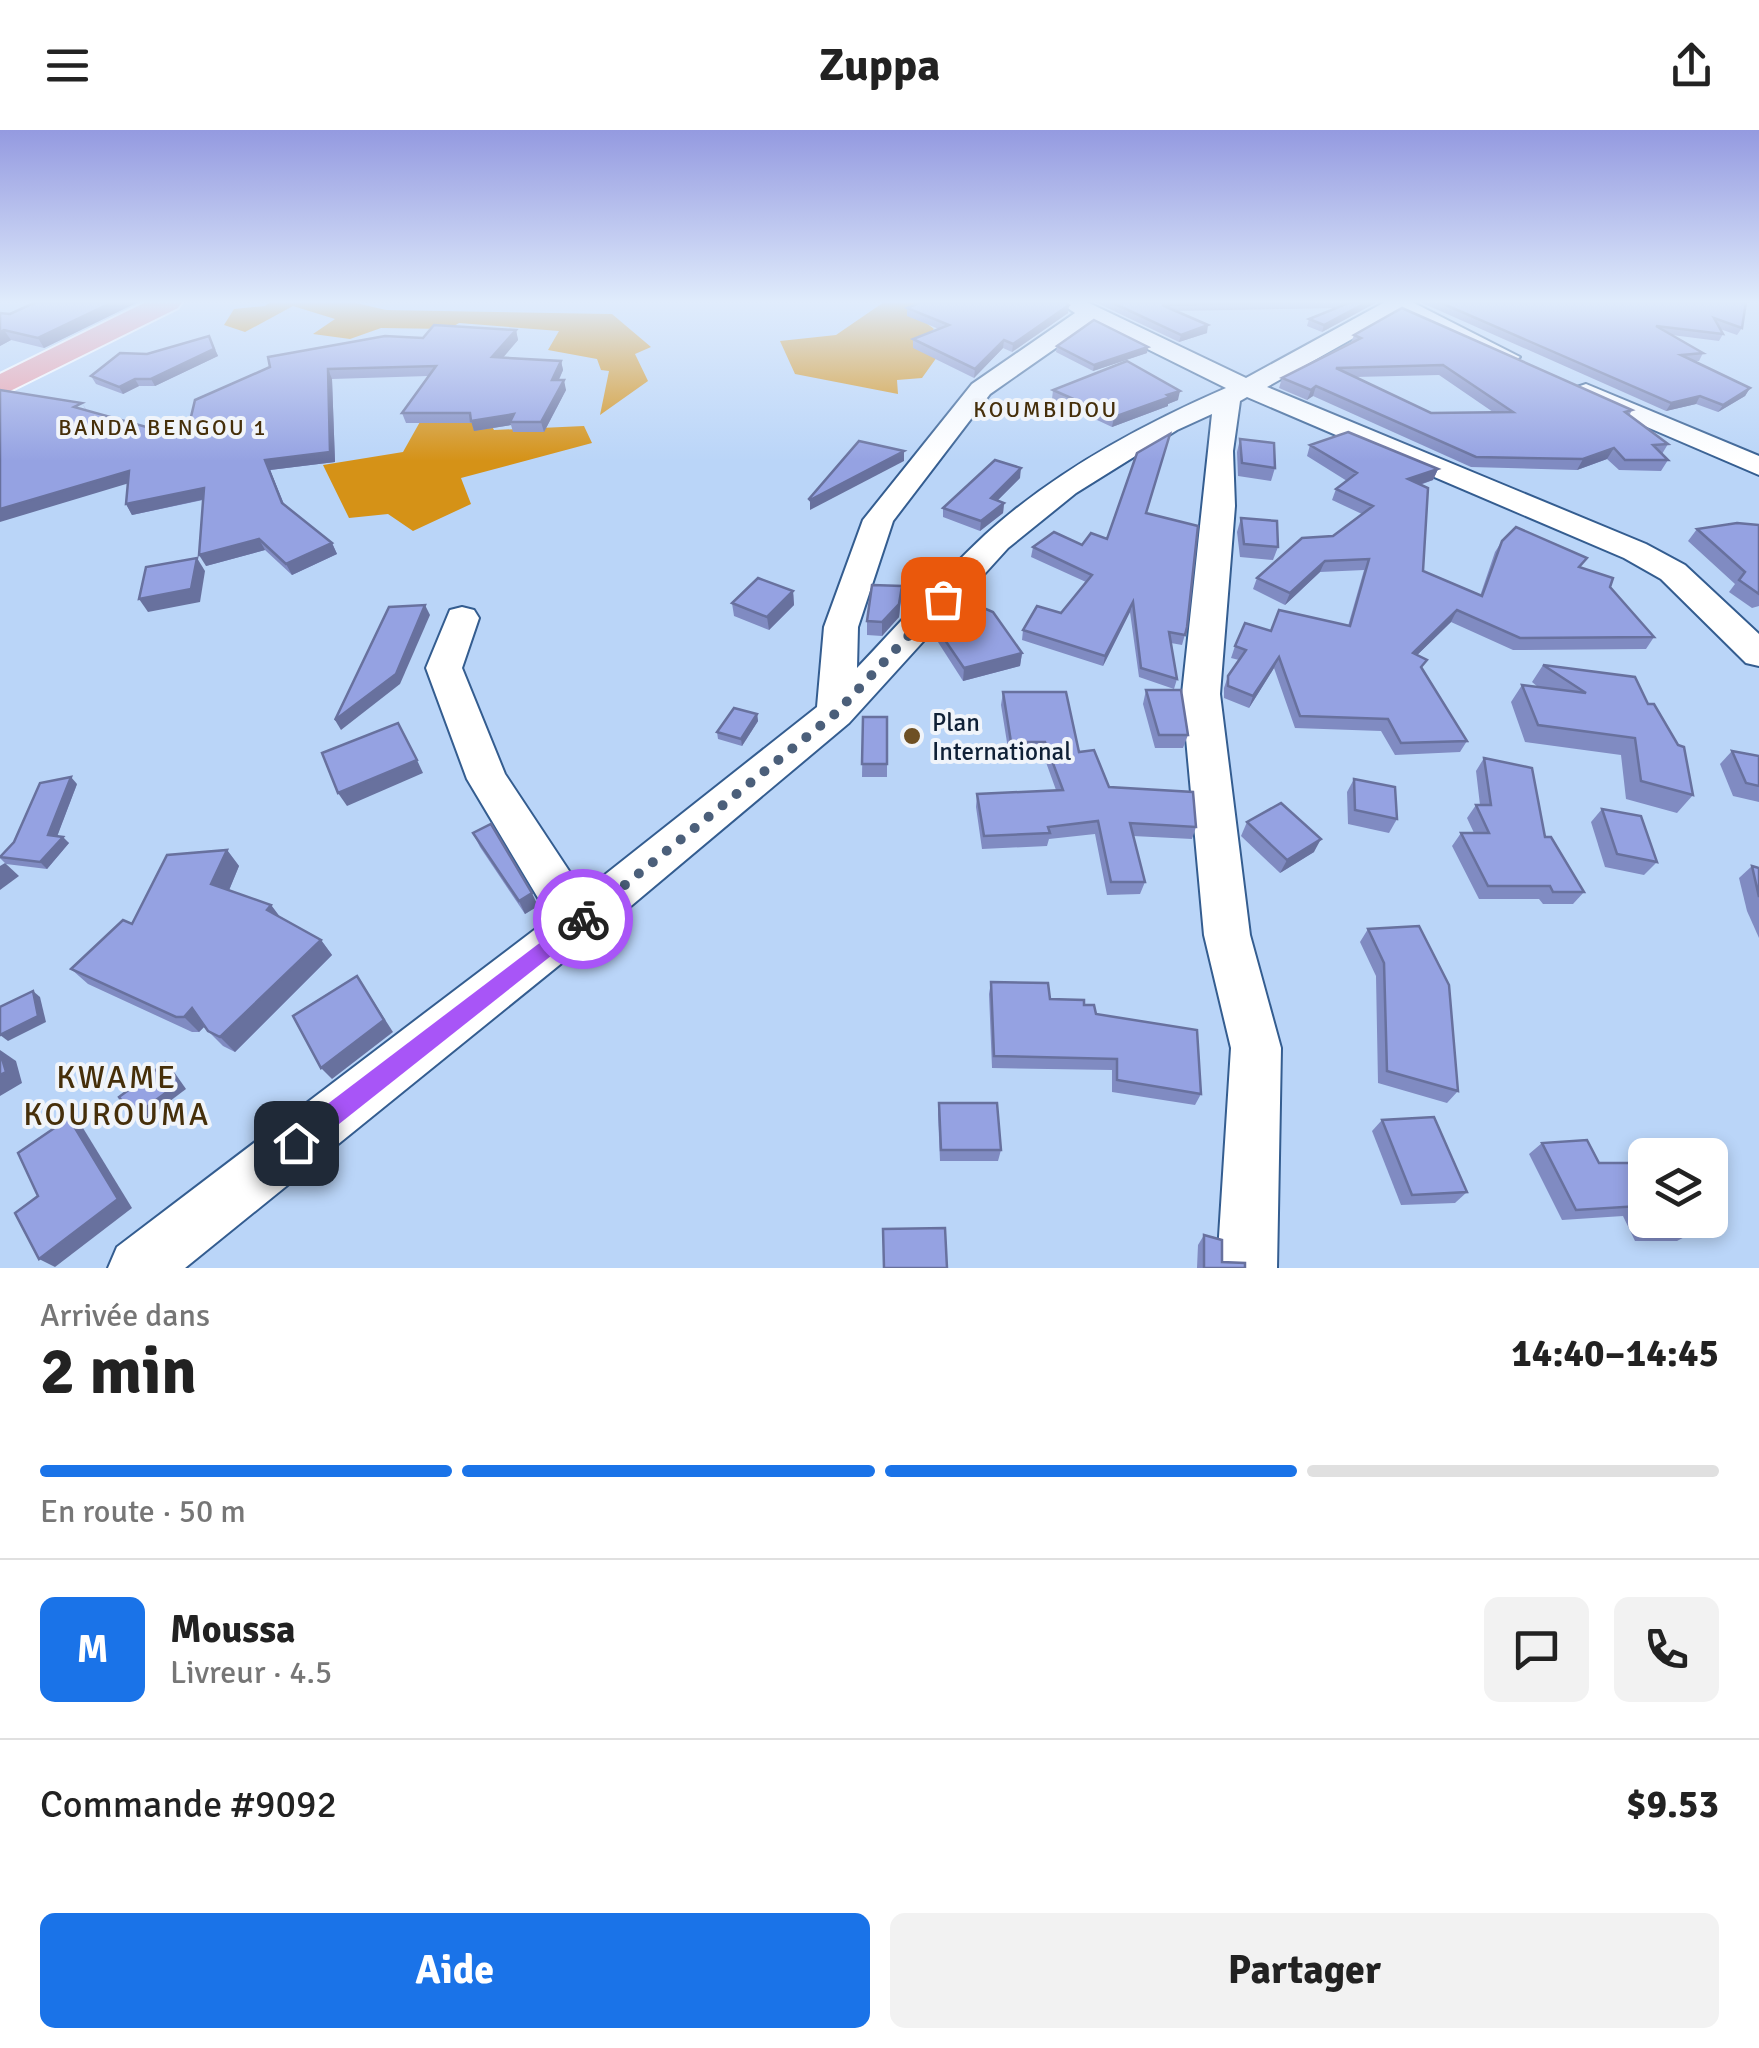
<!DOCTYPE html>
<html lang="fr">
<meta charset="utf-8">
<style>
:root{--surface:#fff;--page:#f2f2f2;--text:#222;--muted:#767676;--line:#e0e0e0;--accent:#1a73e8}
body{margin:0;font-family:Signika,sans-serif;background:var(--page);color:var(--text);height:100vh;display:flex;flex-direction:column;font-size:38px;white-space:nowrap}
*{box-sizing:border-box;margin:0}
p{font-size:32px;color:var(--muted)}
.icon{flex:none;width:55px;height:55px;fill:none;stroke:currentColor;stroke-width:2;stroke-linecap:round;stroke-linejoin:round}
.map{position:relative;height:1138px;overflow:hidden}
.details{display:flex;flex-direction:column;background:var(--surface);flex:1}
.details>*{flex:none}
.tools{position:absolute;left:1628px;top:1008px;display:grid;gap:20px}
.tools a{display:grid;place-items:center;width:100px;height:100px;border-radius:15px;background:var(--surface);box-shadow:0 5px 15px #0003;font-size:50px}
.pin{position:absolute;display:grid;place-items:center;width:85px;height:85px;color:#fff;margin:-42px;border-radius:20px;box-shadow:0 5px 15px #0006}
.courier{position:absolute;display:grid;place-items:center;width:100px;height:100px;margin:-50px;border:8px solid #a855f7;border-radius:50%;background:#fff;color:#222;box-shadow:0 2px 12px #0007}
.headline em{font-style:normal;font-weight:800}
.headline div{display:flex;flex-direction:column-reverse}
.headline{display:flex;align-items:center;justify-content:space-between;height:170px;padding:0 40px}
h1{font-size:65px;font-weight:800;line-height:75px}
.bar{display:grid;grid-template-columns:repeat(4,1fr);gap:15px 10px;align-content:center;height:120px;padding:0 40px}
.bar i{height:12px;border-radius:8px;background:var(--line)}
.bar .selected{background:var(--accent)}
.bar p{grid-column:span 4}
.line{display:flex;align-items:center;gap:25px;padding:0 40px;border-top:2px solid var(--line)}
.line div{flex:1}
.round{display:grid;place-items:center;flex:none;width:105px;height:105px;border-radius:15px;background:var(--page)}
.action{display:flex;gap:20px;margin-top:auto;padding:20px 40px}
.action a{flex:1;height:115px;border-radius:15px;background:var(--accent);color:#fff;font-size:40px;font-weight:800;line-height:115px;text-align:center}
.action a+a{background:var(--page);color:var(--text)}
header{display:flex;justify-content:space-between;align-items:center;height:130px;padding:0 40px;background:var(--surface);font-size:45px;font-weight:800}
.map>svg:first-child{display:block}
</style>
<header><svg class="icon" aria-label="menu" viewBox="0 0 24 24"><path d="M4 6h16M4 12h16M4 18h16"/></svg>Zuppa<svg class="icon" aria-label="share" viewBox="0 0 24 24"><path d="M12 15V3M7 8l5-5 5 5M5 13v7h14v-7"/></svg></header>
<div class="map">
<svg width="1759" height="1138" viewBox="0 0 1759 1138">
<rect width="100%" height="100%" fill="#bad5f8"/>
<g fill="#d59217">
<polygon points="270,172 352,172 386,180 612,184 651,217 635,224 648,251 600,285 609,241 601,240 597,229 548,220 559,201 459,193 449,199 381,198 350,209 313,204 335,189 293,176 245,202 224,195 234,179 265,176"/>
<polygon points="884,172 925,172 912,182 934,199 918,214 937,227 922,248 897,250 898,264 795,244 780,211 836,205"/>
<polygon points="488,289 494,300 584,296 592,313 461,348 471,374 413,401 388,384 349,388 323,335 403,322 421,290"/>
</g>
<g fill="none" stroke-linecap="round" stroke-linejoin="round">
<g stroke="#345d90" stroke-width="4">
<g id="minor">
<path d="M1059,172H1087L1246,248L1385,172H1412L1520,227L1508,234L1499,232L1398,183L1267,257L1646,414L1685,435L1759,504V536L1746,533L1661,449L1624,428L1247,267L1240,271L1233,321L1235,376L1220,564L1250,805L1281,918L1277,1138H1217L1231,918L1204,805L1182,564L1212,284L1177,300L1076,363L1008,418L849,593L594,807L185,1138H108L117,1117L550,788L467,649L426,538L450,480L462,477L474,480L479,488L462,538L505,644L583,762L817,577L824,497L863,390L972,254L1075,183ZM1093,192L1226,258C1141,295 1054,342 985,405C940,447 899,494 857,538L858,497L893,391L990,264Z"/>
<polygon points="1586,254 1759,326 1759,345 1577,267 1573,262 1577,257"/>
</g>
</g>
<g stroke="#fff" stroke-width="4">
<polygon id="major" points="146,172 182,172 178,178 0,266 0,244"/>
</g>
<use href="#minor" fill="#fff" fill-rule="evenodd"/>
<use href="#major" fill="#ec9ca7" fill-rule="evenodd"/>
</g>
<g fill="#808bc2" fill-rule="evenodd">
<polygon points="36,172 138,172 44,218 11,210 0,216 10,184"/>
<polygon points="1095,172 1377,172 1322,202 1307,196 1309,189 1335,178 1177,181 1207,203 1179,212"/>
<polygon points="1420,172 1746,172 1742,198 1737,205 1720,199 1723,204 1719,211 1672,205 1703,223 1699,231 1693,231 1750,258 1745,266 1718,282 1696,274 1666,281"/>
<polygon points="907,178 1068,183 1012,222 1003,218 974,248 913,218 913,209 939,199 907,186"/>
<polygon points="516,200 518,210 503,227 561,231 563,240 559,250 566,260 544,302 513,302 511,295 474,301 472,293 406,293 402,283 428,246 332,249 335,332 270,340 284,374 332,413 337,424 292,445 265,420 206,436 203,370 132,385 126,374 128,354 82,273 87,281 157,300 190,291 195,270 423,208"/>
<path d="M1354,205L1632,280L1629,286L1668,314L1662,324L1668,330L1661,341L1619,340L1607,329L1577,340L1471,337L1313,266L1307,270L1279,258L1282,248L1351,213ZM1439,245L1493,282L1431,283L1355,247Z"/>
<polygon points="209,206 218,226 155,256 139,256 123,264 96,254 91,246"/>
<polygon points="1057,216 1147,223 1093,241 1056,222"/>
<polygon points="1053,260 1178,270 1168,274 1168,276 1112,297 1052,269"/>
<polygon points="1240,309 1275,338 1271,351 1238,346 1237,322"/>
<polygon points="1310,315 1438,339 1433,350 1420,355 1423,441 1480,466 1495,422 1502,411 1581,438 1610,457 1654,507 1646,519 1513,520 1451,492 1417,525 1423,539 1467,611 1460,622 1395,625 1381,601 1295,598 1274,538 1249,578 1224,568 1224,558 1228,546 1239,530 1231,528 1235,516 1271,501 1348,496 1364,440 1320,442 1285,475 1253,459 1257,448 1333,406 1362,384 1332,370 1336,359 1347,351 1307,326"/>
<polygon points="1020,348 997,371 1004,373 1003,383 980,401 943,387 943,378"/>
<polygon points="1147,383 1187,497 1182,515 1171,513 1177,549 1174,559 1139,547 1130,482 1103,536 1022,510 1023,500 1061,483 1086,452 1031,427 1033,417 1082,415 1107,409"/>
<polygon points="1241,388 1278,417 1273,430 1240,427 1237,402"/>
<polygon points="1759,395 1759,476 1752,478 1729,462 1735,454 1688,411 1697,399"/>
<polygon points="793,461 794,475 769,500 734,486 732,473"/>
<polygon points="901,470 899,487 882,506 867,505 867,491"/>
<polygon points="936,497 1022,523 1020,536 963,551 936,509"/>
<polygon points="1543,535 1635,547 1693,665 1677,683 1626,669 1621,625 1525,612 1511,572 1522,555 1538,557 1532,552"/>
<polygon points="1146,560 1188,605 1183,618 1155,618 1143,574"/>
<polygon points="1003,562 1079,622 1109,657 1196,697 1192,709 1133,706 1145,752 1140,764 1107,765 1095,704 1049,709 1047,716 982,719 976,677 977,664 1056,660 1043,624 1009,625 1001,575"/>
<polygon points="757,584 758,591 742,616 718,609 717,602"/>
<polygon points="863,587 887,587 887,647 862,647"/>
<polygon points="1732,621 1759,626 1759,672 1733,666 1720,634"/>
<polygon points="1484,628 1545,707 1584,762 1573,774 1543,774 1539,769 1479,769 1452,716 1461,703 1474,703 1467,688 1476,675 1480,675 1476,641"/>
<polygon points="1354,649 1397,689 1389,703 1348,694 1347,662"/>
<polygon points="77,654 57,706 69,713 47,739 6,734 0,728"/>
<polygon points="1602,679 1657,732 1644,745 1605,737 1591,692"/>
<polygon points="1247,692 1314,722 1280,743 1241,706"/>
<polygon points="473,703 538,776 525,784 480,717"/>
<polygon points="227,720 239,736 229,760 271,775 280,787 321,810 332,825 235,922 223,916 204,897 199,902 192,902 88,854 71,839 132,794"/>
<polygon points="1752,736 1759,738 1759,808 1747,781 1739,748"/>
<polygon points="1368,799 1458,961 1447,973 1378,953 1376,846 1360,812"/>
<polygon points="991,852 1050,869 1084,875 1201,964 1195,975 1112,962 1112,940 992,938 989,864"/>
<polygon points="939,973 1001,1020 998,1031 940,1031 938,984"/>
<polygon points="1382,990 1467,1062 1455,1073 1401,1075 1372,1001"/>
<polygon points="1542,1013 1599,1033 1694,1102 1677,1111 1635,1111 1623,1086 1562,1090 1529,1024"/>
<polygon points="1204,1105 1222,1132 1245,1138 1197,1138 1198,1115"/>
</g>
<g fill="#68719e">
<polygon points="113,172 138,172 44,218 38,208"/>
<polygon points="1367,172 1377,172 1322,202 1324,195"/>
<polygon points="1069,175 1068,183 1012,222 1013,214"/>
<polygon points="1208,195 1207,203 1179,212 1181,205"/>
<polygon points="4,200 11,210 0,216 0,202"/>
<polygon points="516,200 518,210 495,237 492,227"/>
<polygon points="209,206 218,226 155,256 151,249"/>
<polygon points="1004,210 1003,218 974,248 975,239"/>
<polygon points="1148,217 1147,223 1093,241 1094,235"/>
<polygon points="561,231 563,240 554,260 552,250"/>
<polygon points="328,239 332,249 335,332 270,340 287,383 265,330"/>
<polygon points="135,249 139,256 123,264 119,257"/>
<polygon points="564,250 566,260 544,302 541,292"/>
<polygon points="1316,256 1313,266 1307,270 1311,260"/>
<polygon points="1750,258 1745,266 1718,282 1723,275"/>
<polygon points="1180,261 1178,270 1168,274 1168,276 1112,297 1114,287"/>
<polygon points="1700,266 1696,274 1666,281 1671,273"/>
<polygon points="514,284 510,292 511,295 474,301 471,291"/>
<polygon points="1614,318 1607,329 1577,340 1583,329"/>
<polygon points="904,321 904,331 810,380 810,370"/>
<polygon points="1021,338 1020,348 990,378 991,368"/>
<polygon points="1438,339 1433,350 1403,360 1408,349"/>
<polygon points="129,341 136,351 0,392 0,379"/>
<polygon points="204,358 210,368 132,385 126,374"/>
<polygon points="1004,373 1003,383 980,401 981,391"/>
<polygon points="259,409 265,420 206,436 199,425"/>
<polygon points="332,413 337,424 292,445 286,434"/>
<polygon points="197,428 205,441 200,472 148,482 139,469"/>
<polygon points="1325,431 1320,442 1285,475 1290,463"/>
<polygon points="902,456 899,487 882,506 882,492"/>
<polygon points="793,461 794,475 769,500 767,487"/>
<polygon points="1133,472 1130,482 1103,536 1105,526"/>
<polygon points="425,475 430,485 400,554 341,600 335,590"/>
<polygon points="1457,480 1451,492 1407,535 1413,523"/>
<polygon points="1022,523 1020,536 963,551 964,538"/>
<polygon points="1279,527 1274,538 1249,578 1253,566"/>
<polygon points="757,584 758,591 742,616 741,609"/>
<polygon points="417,630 423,643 347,676 338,663"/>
<polygon points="71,647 77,654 55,712 48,705"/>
<polygon points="63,707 69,713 47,739 40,732"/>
<polygon points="1321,709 1314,722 1280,743 1287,730"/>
<polygon points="227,720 239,736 225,770 211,754"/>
<polygon points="5,733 19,746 0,760 0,736"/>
<polygon points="532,763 538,776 525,784 519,771"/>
<polygon points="271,775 283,791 267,780"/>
<polygon points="321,810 332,825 235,922 220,907"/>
<polygon points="357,846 393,902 332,949 321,938"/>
<polygon points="33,861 40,867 46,892 8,911 0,905"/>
<polygon points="192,878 208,893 199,902 184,887"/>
<polygon points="0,920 16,931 22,953 0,966"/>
<polygon points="165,933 172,939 186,959 141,993 133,987"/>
<polygon points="69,988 83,998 132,1078 55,1137 39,1129"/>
</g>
<g fill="#95a2e2" stroke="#68719e" stroke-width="2.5" fill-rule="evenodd">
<polygon points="36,172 113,172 38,208 4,200 0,202 0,183 10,184"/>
<polygon points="921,172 1066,172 1069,175 1013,214 1004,210 975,239 913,209 949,195 907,178"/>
<polygon points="1111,172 1309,172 1162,175 1208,195 1181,205"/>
<polygon points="1351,172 1367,172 1324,195 1309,189"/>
<polygon points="1439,172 1746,172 1742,198 1714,188 1723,204 1656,196 1703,223 1681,225 1750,258 1723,275 1700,266 1671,273"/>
<path d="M1402,178L1632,280L1625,282L1668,314L1653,315L1668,330H1625L1614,318L1583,329L1476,327L1316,256L1311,260L1282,248L1361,208L1354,205ZM1443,235L1513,282L1431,283L1336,238Z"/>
<polygon points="1094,190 1148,217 1094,235 1057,216"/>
<polygon points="434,195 516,200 492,227 561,231 552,250 564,250 541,292 510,292 514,284 471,291 470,283 402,283 436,236 328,239 330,322 265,330 282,373 332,413 286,434 259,409 199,425 204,358 126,374 129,341 0,379 0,260 82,273 74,277 157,300 190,291 195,270 270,237 268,227 385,206 423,208"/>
<polygon points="209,206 214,219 151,249 135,249 119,257 91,246 120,223 147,224"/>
<polygon points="1127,231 1180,261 1167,265 1170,267 1114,287 1053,260"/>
<polygon points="1348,302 1438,339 1408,349 1428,358 1423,441 1482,466 1502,411 1516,397 1587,428 1579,437 1613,448 1610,457 1654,507 1520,508 1457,480 1413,523 1427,530 1421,537 1467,611 1401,613 1388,589 1300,586 1279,527 1253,566 1228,556 1228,546 1246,520 1235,516 1245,493 1271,501 1279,480 1350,496 1369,429 1325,431 1290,463 1257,448 1302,408 1333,406 1373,376 1336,359 1357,343 1310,315"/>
<polygon points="1170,304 1146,383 1198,396 1187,497 1185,505 1169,502 1177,549 1141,538 1133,472 1105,526 1023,500 1037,476 1061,483 1092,445 1033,417 1054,402 1082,415 1091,403 1107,409 1137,323"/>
<polygon points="1240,309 1274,313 1275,338 1242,333"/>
<polygon points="859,311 904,321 810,370 809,369"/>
<polygon points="995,330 1021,338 991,368 1004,373 981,391 943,378"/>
<polygon points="1241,388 1277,391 1278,417 1244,414"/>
<polygon points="1737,393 1759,395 1759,464 1739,450 1745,442 1697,399"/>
<polygon points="197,428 191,459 139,469 146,437"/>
<polygon points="758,448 793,461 767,487 732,473"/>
<polygon points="872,455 902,456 899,474 882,492 867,491"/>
<polygon points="965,470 993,482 1022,523 964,538 936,497"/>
<polygon points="425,475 396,544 335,590 389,477"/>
<polygon points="1543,535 1635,547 1648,574 1654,574 1678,615 1684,617 1693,665 1641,651 1635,608 1538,595 1522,555 1586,563"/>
<polygon points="1146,560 1181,560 1188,605 1159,605"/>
<polygon points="1003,562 1066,562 1079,622 1094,620 1109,657 1193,662 1196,697 1130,693 1145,752 1111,752 1098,691 1048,697 1050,703 984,706 977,664 1063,660 1045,612 1011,612"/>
<polygon points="734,578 757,584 741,609 717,602"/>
<polygon points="863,587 887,587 887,634 862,634"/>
<polygon points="398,593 417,630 338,663 322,623"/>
<polygon points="1732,621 1759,626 1759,656 1746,653"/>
<polygon points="1484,628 1532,638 1545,707 1551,707 1584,762 1553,762 1550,756 1488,756 1461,703 1489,703 1476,675 1491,675"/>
<polygon points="71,647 48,705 63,707 40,732 0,727 14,712 40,653"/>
<polygon points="1354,649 1395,657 1397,689 1355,680"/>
<polygon points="1281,673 1321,709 1287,730 1247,692"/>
<polygon points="1602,679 1641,686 1657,732 1617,724"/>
<polygon points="491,694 532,763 519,771 473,703"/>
<polygon points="227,720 211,754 271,775 267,780 321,810 220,907 208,901 192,878 184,887 176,887 71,839 123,790 132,794 167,725"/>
<polygon points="1752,736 1759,738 1759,767"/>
<polygon points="1419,796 1449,855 1458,961 1387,941 1384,833 1368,799"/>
<polygon points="357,846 384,890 321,938 293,886"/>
<polygon points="991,852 1048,853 1050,869 1084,870 1084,875 1094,875 1096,884 1197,900 1201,964 1117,950 1117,929 994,926"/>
<polygon points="33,861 38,886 0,905 0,877"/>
<polygon points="0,922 6,942 0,945"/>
<polygon points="165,933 179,953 133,987 119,967"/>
<polygon points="939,973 997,973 1001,1020 941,1020"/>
<polygon points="1434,987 1467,1062 1412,1065 1382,990"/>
<polygon points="69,988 118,1069 39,1129 15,1083 38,1066 18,1023"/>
<polygon points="1587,1010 1599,1033 1645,1033 1645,1088 1639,1076 1576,1080 1542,1013"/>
<polygon points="1646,1090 1688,1090 1694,1102 1651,1101"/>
<polygon points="945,1098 947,1138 884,1138 883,1099"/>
<polygon points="1204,1105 1222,1110 1222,1132 1245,1133 1245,1138 1204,1138"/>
</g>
<linearGradient id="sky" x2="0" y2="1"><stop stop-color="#949ae0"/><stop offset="0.52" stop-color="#e0ecfc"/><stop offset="1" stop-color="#e0ecfc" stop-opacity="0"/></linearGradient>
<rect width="1759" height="331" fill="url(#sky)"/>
<polygon fill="#a855f7" points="583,780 590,783 590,795 305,1021 296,1025 288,1021 285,1013 288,1004"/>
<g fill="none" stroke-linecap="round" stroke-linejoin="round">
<polyline stroke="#4b5f7a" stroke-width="10" stroke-dasharray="0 18" points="583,789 836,583 943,469"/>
</g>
<circle fill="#6e5024" stroke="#f0f4fa" stroke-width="4" cx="912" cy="606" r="10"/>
<g text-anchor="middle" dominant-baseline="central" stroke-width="8" stroke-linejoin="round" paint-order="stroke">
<g font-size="22" letter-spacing="2.5" fill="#462f0a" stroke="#f0f4fa">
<text x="1046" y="279">KOUMBIDOU</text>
<text x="163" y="297">BANDA BENGOU 1</text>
</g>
<g font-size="25" fill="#0f2036" stroke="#f0f4fa" text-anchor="start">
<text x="932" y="592">Plan<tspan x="932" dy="29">International</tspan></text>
</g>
<g font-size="32" letter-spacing="2.5" fill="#462f0a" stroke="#f0f4fa">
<text x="117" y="947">KWAME<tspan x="117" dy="37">KOUROUMA</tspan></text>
</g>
</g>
</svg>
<div class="tools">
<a><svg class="icon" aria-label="layers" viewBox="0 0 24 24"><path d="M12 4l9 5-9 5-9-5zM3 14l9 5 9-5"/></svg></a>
</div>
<div class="pin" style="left:943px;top:469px;background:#ea580c"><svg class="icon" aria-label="bag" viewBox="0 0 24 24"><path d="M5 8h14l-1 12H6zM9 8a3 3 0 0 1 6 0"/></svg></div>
<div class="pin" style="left:296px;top:1013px;background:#1f2937"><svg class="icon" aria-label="home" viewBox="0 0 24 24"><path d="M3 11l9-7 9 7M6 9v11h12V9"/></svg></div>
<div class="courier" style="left:583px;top:789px"><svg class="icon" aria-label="bike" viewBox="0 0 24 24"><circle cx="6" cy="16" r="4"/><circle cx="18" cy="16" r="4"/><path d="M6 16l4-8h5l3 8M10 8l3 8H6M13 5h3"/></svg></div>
</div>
<section class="details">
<div class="headline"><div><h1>2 min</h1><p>Arrivée dans</p></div><em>14:40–14:45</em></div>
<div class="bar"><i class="selected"></i><i class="selected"></i><i class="selected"></i><i></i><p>En route · 50 m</p></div>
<div class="line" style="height:180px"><b class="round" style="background:var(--accent);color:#fff">M</b><div><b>Moussa</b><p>Livreur · 4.5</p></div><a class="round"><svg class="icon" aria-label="chat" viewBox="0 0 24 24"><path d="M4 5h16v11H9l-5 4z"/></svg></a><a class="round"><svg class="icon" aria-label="phone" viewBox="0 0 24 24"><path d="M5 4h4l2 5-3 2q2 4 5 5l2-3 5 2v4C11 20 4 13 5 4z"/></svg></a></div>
<div class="line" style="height:130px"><div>Commande #9092</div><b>$9.53</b></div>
<div class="action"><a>Aide</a><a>Partager</a></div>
</section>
